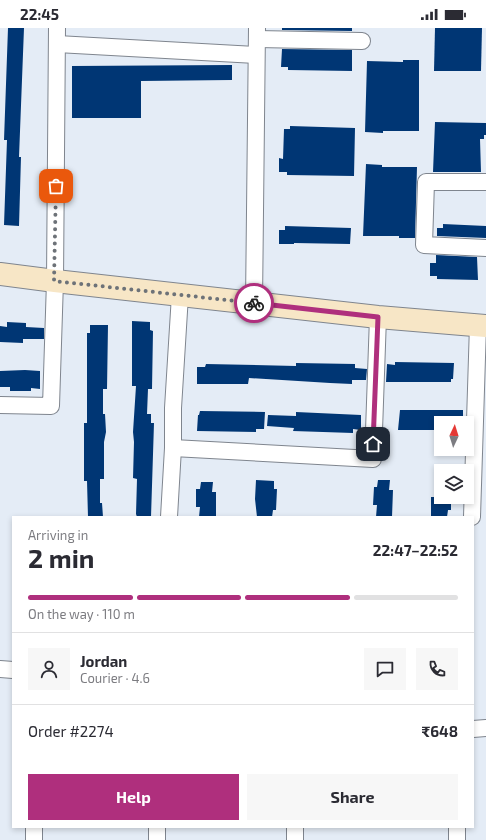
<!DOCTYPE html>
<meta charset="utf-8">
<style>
:root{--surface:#fff;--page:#f7f7f7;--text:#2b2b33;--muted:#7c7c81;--line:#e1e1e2;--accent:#af2f7d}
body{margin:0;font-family:"Exo 2",sans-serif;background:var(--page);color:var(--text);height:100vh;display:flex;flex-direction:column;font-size:15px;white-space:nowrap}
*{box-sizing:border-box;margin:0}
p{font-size:13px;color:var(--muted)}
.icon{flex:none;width:22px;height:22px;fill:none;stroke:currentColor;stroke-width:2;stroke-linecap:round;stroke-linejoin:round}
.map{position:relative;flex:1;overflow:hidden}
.side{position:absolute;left:12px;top:488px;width:462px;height:312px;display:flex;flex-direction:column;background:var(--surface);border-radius:0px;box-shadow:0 2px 6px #0003}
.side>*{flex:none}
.needle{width:26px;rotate:4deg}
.buttons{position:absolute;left:434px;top:388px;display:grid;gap:8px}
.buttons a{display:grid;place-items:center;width:40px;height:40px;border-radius:0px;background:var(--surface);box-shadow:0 2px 6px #0003;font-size:20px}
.pin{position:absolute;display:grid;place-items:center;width:34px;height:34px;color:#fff;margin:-17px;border-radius:8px;box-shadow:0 2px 6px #0006}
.courier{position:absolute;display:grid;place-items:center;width:40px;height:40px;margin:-20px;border:3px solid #af2f7d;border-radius:50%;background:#fff;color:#222;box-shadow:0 1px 5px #0007}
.summary em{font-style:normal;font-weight:700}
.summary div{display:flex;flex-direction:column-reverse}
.summary{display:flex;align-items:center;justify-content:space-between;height:68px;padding:0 16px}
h1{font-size:26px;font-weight:700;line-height:30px}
.bar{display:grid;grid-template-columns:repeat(4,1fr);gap:6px 4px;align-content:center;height:48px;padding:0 16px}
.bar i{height:5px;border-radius:3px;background:var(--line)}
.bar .on{background:var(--accent)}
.bar p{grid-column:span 4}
.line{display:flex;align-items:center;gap:10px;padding:0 16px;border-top:1px solid var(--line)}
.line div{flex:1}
.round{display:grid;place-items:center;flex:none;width:42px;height:42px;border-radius:0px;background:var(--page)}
.cta{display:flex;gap:8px;margin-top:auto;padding:8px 16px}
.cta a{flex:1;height:46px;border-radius:0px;background:var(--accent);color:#fff;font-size:16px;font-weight:700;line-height:46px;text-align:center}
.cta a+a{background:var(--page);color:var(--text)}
.status{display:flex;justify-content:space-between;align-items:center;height:28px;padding:0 20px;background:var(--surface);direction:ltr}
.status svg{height:11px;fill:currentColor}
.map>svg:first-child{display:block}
</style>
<div class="status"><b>22:45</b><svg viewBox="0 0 49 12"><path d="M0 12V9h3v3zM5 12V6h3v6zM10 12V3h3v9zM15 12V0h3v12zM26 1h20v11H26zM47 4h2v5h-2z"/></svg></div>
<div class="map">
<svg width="486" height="812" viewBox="0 0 486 812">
<rect width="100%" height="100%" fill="#e4ecf6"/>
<g fill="#003674">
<polygon points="8,0 24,0 19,129 21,129 19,198 4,197 7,112 4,112"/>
<polygon points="282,0 352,0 352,3 282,2"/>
<polygon points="435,0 482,0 481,43 434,43"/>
<polygon points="282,21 352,22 352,43 288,42 288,39 281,39"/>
<polygon points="403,32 419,32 419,103 383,103 383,105 365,104 367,33 403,34"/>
<polygon points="232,37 232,52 141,53 141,90 72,90 72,38"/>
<polygon points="435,94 486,95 486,107 484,107 484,111 480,111 481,144 433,144"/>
<polygon points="290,98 355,100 354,148 287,147 287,144 279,144 279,130 283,131 284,101 290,101"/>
<polygon points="366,136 382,137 382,139 417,139 415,210 399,210 399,208 363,208"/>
<polygon points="443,196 486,198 486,210 437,208 437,200 443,200"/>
<polygon points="285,198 351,200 350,216 294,215 294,216 279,216 279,202 285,202"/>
<polygon points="436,227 477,229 478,252 437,251 437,248 430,248 430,235 436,235"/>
<polygon points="132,293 150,294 150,302 153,303 152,361 148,361 147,386 151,386 151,395 154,395 151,489 137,489 136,486 137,451 133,450 134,414 133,404 136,358 132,358"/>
<polygon points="7,294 26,295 26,299 44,300 44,311 23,311 23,315 0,314 0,298 7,299"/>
<polygon points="90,297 108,297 107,361 103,361 103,386 105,386 106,404 104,414 104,451 100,451 100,475 102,475 103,489 88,489 87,453 84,453 84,395 87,395 87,305 90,305"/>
<polygon points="395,334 454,335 453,351 451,351 451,354 386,354 387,336 395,337"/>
<polygon points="296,335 355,336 355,340 367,341 366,352 352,352 352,356 330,355 249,350 248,356 197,356 197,339 205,339 206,336 296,338"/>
<polygon points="25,342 40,343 40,361 31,360 31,363 10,363 10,359 0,359 0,343"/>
<polygon points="400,382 463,382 463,395 441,395 441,402 398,402"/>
<polygon points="200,383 265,384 264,401 256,401 256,404 197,403 198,387 199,387"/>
<polygon points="296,384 361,387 361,402 353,401 353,405 293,403 294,400 267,398 268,387 296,388"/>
<polygon points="256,452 274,453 274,461 277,461 276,482 273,482 272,489 257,489 255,471"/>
<polygon points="378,452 390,452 389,462 393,462 392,489 376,489 377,477 373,477 374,459 377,459"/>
<polygon points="201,454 213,454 212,464 216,464 216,489 199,489 200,479 196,479 196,461 200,461"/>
<polygon points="431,469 451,469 451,482 448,482 447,489 431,489"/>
</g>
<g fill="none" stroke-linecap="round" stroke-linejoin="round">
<g stroke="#7f858e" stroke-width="18">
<g id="street">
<polyline points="257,11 362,13"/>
<polyline points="57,16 256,27"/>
<polyline points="486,154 426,154 424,217 486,220"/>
<polyline points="254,275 257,0"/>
<polyline points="0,377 51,378 55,253 57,0"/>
<polyline points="173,420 373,431 378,289"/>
<polyline points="169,489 173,420 173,380 180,267"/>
<polyline points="472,489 478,297"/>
<polyline points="0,641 13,642"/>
<polyline points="473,701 486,700"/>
<polyline points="34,799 34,812"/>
<polyline points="157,799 157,812"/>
<polyline points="457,799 457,812"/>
<polyline points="295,812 295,799"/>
</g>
</g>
<g stroke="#7f858e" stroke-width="24">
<polyline id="secondary" points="0,246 55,253 378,289 486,298"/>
</g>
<use href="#street" stroke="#fff" stroke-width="16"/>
<use href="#secondary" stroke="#f7e6c6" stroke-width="22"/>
</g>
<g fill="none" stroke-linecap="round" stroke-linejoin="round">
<polyline stroke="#6d7278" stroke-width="4" stroke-dasharray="0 7.2" points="56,158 54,253 254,275"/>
<polyline stroke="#af2f7d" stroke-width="5" points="254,275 378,289 373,416"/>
</g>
</svg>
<div class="buttons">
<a><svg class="needle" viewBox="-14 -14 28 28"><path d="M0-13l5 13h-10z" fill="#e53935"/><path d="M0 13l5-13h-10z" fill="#7c7c81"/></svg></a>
<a><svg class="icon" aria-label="layers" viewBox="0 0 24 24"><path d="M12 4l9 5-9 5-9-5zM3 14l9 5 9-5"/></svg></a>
</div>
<div class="pin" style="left:56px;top:158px;background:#ea580c"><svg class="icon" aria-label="bag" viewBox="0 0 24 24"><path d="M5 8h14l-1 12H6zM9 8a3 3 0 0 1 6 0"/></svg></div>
<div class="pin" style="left:373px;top:416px;background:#1f2937"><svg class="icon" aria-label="home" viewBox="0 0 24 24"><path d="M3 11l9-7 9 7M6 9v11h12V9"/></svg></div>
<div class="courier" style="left:254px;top:275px"><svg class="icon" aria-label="bike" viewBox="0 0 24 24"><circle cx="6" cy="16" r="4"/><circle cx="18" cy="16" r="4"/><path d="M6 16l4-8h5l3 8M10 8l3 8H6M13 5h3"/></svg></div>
<section class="side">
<div class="summary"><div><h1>2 min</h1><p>Arriving in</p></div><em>22:47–22:52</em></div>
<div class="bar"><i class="on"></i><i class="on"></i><i class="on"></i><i></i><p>On the way · 110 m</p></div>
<div class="line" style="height:72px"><a class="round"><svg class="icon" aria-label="person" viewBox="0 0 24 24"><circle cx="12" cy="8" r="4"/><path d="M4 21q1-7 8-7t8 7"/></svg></a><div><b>Jordan</b><p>Courier · 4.6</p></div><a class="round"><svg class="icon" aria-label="chat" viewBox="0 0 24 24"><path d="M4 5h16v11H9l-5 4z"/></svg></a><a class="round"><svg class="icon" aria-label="phone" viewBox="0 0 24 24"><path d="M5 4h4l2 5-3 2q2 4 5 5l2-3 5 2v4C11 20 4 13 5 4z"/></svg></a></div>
<div class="line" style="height:52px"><div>Order #2274</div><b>₹648</b></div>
<div class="cta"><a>Help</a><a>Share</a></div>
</section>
</div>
